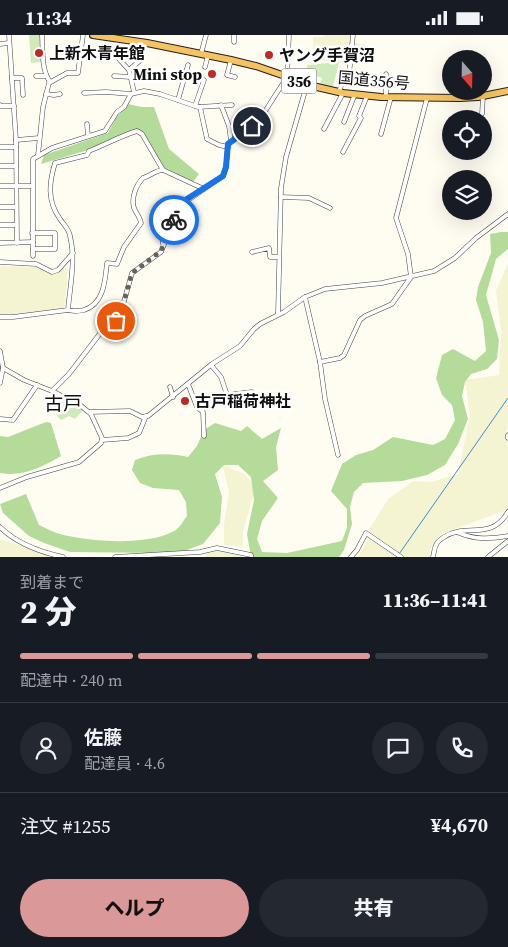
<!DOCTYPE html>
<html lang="ja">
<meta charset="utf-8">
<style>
:root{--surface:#171b24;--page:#242831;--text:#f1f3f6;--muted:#9ea1a6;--line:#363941;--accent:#db9899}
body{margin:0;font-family:"Source Serif 4","Noto Sans JP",serif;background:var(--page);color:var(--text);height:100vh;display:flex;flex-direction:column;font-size:19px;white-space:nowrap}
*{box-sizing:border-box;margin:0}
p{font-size:16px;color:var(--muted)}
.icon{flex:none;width:28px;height:28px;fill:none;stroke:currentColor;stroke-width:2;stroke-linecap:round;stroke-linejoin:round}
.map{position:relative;height:522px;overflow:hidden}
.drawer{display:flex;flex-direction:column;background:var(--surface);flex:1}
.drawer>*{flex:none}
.needle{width:32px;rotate:160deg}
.buttons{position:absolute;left:442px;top:15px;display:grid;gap:10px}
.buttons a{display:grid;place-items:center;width:50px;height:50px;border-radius:50%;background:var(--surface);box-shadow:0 5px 20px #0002;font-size:25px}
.pin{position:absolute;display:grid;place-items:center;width:42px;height:42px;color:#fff;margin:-21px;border:2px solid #fff;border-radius:50%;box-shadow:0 1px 5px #0007}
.courier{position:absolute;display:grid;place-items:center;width:50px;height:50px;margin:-25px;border:4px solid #1a73e8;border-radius:50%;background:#fff;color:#222;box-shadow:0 1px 6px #0007}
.head em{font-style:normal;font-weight:800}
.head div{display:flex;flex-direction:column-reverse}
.head{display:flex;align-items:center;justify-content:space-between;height:85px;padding:0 20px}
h1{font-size:32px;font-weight:800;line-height:38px}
.bar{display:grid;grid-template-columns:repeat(4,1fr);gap:8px 5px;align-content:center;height:60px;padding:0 20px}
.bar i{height:6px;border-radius:4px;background:var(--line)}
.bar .current{background:var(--accent)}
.bar p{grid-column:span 4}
.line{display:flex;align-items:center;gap:12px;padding:0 20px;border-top:1px solid var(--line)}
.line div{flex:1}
.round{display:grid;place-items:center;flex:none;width:52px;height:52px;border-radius:26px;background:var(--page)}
.cta{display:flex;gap:10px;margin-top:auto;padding:10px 20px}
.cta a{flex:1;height:58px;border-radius:30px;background:var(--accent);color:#111;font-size:20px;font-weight:800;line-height:58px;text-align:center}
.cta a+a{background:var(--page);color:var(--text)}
.status{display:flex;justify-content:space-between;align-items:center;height:35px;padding:0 25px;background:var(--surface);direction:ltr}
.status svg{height:14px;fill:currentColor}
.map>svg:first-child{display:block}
</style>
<div class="status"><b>11:34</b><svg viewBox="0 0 49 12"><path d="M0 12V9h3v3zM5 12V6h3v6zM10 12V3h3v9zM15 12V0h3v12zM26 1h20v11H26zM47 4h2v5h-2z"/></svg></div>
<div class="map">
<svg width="508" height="522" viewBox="0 0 508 522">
<rect width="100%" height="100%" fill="#fffdf2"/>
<g fill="#f5f4d2">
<polygon points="325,0 352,0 354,8 368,10 369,17 365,22 351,19 350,29 313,24 313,2 324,2"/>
<polygon points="508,228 508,393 506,396 508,412 508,472 507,475 441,499 430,515 430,522 404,522 370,499 370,493 388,464 413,446 431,447 458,439 470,380 465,345 499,340 501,295 496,256"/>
<polygon points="0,231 68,233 65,273 16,279 0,279"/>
<polygon points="222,429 244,439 256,452 243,496 243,512 224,510 224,489 229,457"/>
<polygon points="368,502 394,521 394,522 357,522 362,516"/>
<polygon points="0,504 2,505 62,522 0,522"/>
<polygon points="206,516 222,516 244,522 206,522"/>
</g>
<g fill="#d1eabb">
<polygon points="29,0 42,0 43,27 31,28"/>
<polygon points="339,27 332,56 319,53 322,43 307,38 307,30"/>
<polygon points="67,363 85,373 75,384 69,381 61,385 57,381"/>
</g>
<g fill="#b4db9a">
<polygon points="128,69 142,72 154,72 169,114 199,139 193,147 161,131 140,98 133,96 95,113 41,129 44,120 108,98 116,83"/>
<path d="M501,197H508V214L496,224L486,260L499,305L497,324L487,334L471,339L465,347L462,361L468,384L458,409L445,430L427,440L402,446L363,448L354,457L350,472L352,489L344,515L339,522H251L247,499L254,465L251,442L238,430H224L215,439L222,462L220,488L203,509L184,516L159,518L70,517L44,508L29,501L3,478L0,469L26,459L39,490C46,493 53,497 60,499C89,507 148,511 174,496C180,493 183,486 187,481L186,467L179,455L153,453L140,448L132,435L135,425C152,418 170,418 188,422L197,411L204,395L215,388L241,396L247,391L262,404L281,393L276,412L278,435L263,446L278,463L262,486L257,504L262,517L287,518L342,506L347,493V474L331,456L342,429L356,420L373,415L393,402L433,410L445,404L455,385L452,370L442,360L436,343L442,320L453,314L475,326L486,316L483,287L476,265L478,252L491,218L490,199Z"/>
<path d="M46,387L51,388L61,421C42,432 23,442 0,438V401L8,402Z"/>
</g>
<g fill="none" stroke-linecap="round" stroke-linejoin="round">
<polyline stroke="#3d8ccd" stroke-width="1" points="397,522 508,363"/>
<g stroke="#424242" stroke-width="5">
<g id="minor">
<polyline points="9,0 16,105 17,208"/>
<path d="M42,0C43,15 41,34 50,47"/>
<polyline points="234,7 234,0"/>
<polyline points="0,9 9,8"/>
<polyline points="472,18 473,24"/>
<polyline points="201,19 206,0"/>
<polyline points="464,20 464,24"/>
<polyline points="119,24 129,35"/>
<polyline points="231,25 227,40 235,42"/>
<polyline points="205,32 208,20"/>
<polyline points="386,39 386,62"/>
<polyline points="36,41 46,41"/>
<polyline points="114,41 131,42"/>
<polyline points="12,43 22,43 23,60"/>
<polyline points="134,57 129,35 143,23"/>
<polyline points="339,57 341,51 349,40 353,0"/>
<polyline points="84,58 106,57 131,59 144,56 160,59 198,72 232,70"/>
<polyline points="46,59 54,60 60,59"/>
<polyline points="178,65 188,30"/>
<polyline points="0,70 0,71 14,71"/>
<polyline points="221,70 229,91 231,106"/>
<polyline points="195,71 204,45"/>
<polyline points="200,72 207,104 219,110 228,112"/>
<polyline points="482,79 483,61"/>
<polyline points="344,87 355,59"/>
<polyline points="87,89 88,101"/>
<polyline points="324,94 343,58"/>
<polyline points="381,99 391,62"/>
<polyline points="16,105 39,103"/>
<polyline points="0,112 16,112"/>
<polyline points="343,117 361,83 359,81 367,61"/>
<polyline points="38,120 43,72 49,48 67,38 78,38 83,0"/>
<polyline points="0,131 16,131"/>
<polyline points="0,151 32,151"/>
<polyline points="281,162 309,163 330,173"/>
<polyline points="0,172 16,172"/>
<polyline points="0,190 16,190"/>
<polyline points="32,198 55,198 55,214 33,214"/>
<polyline points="0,208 33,207"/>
<path d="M163,209C161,185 151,165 185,166"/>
<polyline points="252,217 269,213 270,222 278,222"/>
<polyline points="33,221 33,124 52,113 105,96 117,77 124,72 131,59"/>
<polyline points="0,227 36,229 52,237 58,235 73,218"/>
<polyline points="305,262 320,327 325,364 338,420"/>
<path d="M68,275C73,277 78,276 84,275C104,269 105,246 107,228L117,229L124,212L141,188C140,182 136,178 134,173C131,163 136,150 143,143C150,141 156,135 163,135L204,154"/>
<polyline points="278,279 281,153 286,122 307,49"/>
<path d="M0,282H13L68,275C70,251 76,224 70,201C69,194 64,190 60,184C47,166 49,148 55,128L87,120L89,116C105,110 120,101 137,96L142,99L163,135"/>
<polyline points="0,316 3,333"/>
<polyline points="320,327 340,323 344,320 360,285 365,281 392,269 411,242 408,219 396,183 427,63"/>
<polyline points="211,330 221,342 227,360 252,357"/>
<polyline points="0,348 3,333 24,345 52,356 69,339 102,296 116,286 121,277 132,238 161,217 177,177 184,168 223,141 226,132 228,109 262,81 287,42 289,0"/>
<polyline points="188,349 197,372 203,377 204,401"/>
<polyline points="170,352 173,362"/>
<polyline points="89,377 130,376 142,382 148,381 212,329 240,311 254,294 260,289 284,277 305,262 325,254 382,248 434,236 455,223 476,203 508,179"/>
<polyline points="0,384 13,385 37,350"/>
<polyline points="508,400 508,403"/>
<polyline points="102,405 128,403 139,398 146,381"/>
<polyline points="0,453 27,442 79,427 101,408 102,403 91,379 80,370 52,356"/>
<path d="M0,492C17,509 40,517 63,522"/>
<path d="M459,498C476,505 490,504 508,501"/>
<polyline points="115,522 200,517 217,513 251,520 251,522"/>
<polyline points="351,522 357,515 366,498 401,522"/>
<path d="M433,522C434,518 434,514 436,510C437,507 441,504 444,502C467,487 490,507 508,477"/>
<polyline points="488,522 508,506"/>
</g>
</g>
<g stroke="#202020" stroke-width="8">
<polyline id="trunk" points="93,0 147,8 231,25 256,31 317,52 343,58 381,62 460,63 478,62 508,56"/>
</g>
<use href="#minor" stroke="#fff" stroke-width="4"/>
<use href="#trunk" stroke="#f6c362" stroke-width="6"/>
</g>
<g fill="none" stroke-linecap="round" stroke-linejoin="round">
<polyline stroke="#63625e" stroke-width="5" stroke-dasharray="0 9" points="116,286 121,277 132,238 161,216 174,185"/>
<polyline stroke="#1a73e8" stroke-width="6" points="174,185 177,177 187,164 223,141 226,132 228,109 252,91"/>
</g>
<g fill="#c02827" stroke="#fff" stroke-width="2">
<circle cx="39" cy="18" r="5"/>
<circle cx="269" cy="20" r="5"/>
<circle cx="212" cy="39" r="5"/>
<circle cx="185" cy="366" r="5"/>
</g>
<g text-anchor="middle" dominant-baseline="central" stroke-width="5" stroke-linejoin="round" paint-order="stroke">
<rect fill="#fff" stroke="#575757" stroke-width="1" x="281.5" y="33.5" width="35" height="25" rx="4"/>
<g font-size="15" font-weight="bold" fill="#0f0f0f">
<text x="299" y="46">356</text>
</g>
<g font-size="16" font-weight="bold" fill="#0f0f0f" stroke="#fff" text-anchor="start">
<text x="49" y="18">上新木青年館</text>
<text x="279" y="20">ヤング手賀沼</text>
<text x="202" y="39" text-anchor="end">Mini stop</text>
<text x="195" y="366">古戸稲荷神社</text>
</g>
<g font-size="16" fill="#0f0f0f" stroke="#fff">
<text transform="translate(374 45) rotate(5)">国道356号</text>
</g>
<g font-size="19" fill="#0f0f0f" stroke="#fff">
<text x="63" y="368">古戸</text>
</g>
</g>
</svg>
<div class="buttons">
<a><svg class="needle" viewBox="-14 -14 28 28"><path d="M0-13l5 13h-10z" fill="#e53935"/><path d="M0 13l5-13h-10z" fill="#9ea1a6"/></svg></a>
<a><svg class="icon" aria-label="locate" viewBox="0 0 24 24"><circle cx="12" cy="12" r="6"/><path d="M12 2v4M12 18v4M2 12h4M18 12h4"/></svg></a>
<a><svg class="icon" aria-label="layers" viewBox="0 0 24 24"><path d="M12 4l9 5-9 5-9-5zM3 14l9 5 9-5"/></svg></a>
</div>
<div class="pin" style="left:116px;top:286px;background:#ea580c"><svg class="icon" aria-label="bag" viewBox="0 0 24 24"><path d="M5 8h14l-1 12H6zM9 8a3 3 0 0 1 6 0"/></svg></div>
<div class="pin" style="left:252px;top:91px;background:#1f2937"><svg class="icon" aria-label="home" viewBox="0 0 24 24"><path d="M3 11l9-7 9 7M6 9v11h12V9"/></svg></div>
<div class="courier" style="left:174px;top:185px"><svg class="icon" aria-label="bike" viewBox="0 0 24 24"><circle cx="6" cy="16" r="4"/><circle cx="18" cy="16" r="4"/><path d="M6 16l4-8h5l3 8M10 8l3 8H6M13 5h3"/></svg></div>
</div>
<section class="drawer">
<div class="head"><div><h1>2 分</h1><p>到着まで</p></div><em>11:36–11:41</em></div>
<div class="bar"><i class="current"></i><i class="current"></i><i class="current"></i><i></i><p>配達中 · 240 m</p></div>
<div class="line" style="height:90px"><a class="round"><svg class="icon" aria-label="person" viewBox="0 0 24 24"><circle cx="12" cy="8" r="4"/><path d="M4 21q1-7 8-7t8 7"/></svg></a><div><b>佐藤</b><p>配達員 · 4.6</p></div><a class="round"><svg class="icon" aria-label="chat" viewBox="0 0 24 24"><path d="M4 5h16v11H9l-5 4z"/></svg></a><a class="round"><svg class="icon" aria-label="phone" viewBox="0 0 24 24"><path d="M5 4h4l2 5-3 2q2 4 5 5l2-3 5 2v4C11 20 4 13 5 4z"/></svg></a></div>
<div class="line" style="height:65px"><div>注文 #1255</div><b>¥4,670</b></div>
<div class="cta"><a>ヘルプ</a><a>共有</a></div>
</section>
